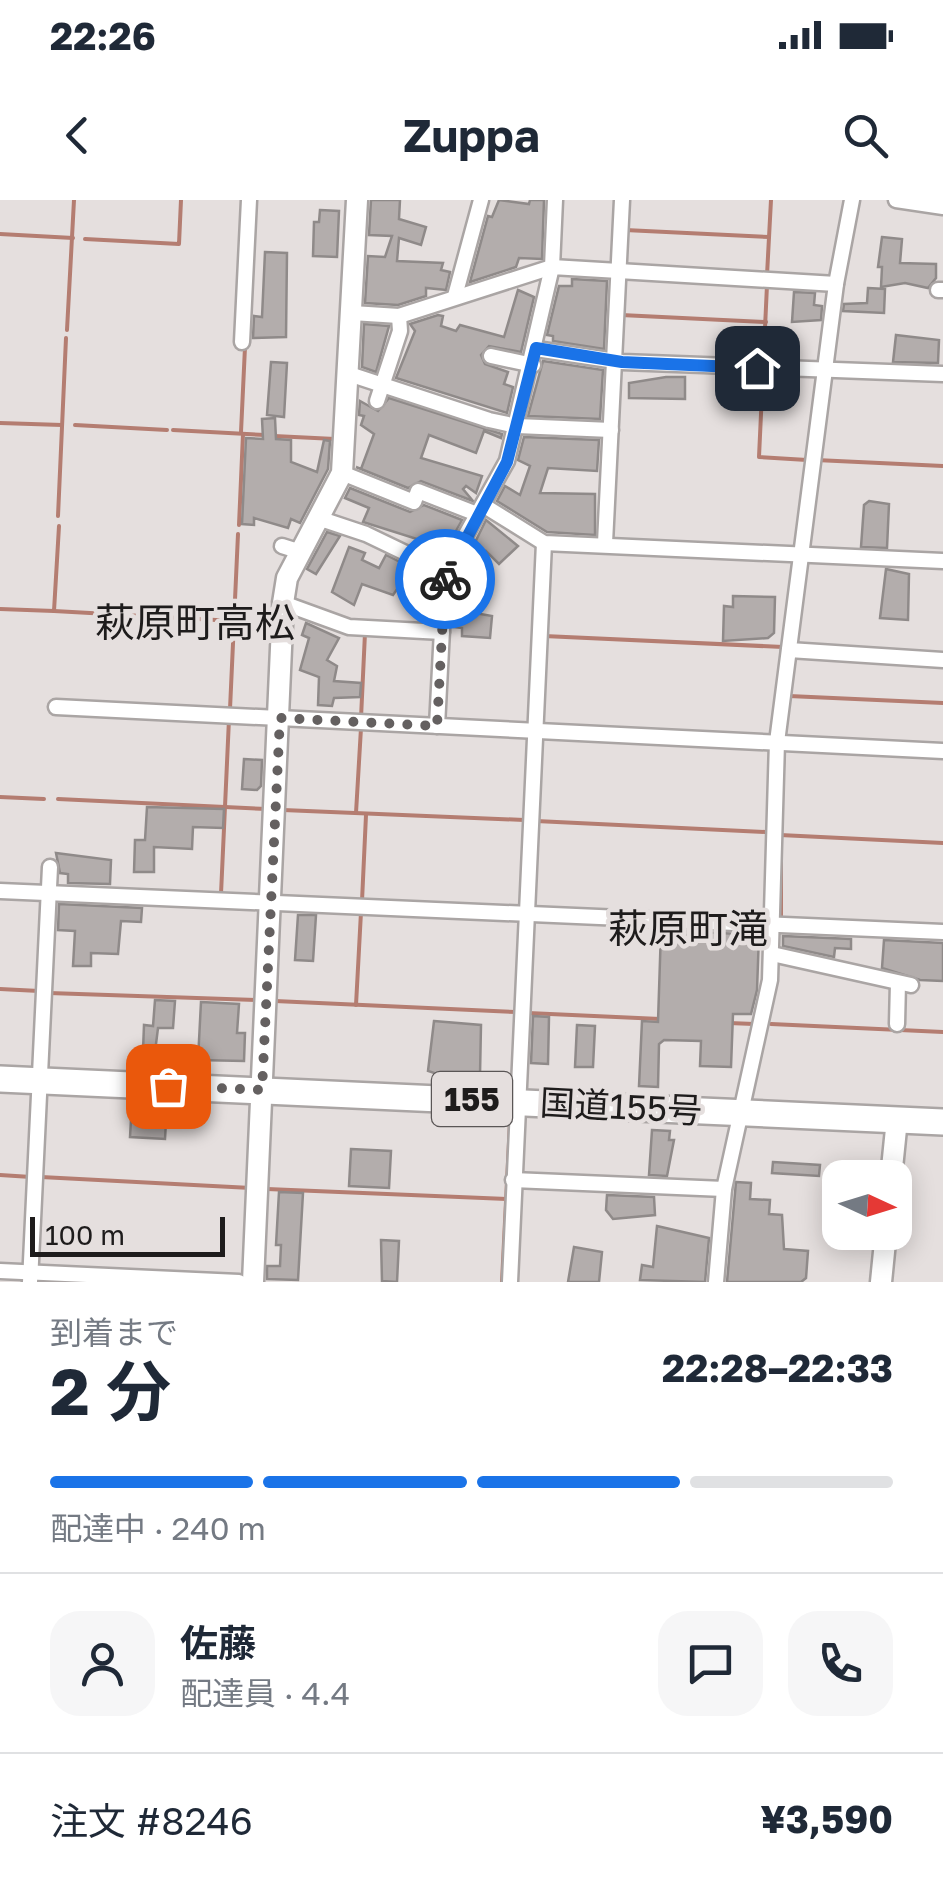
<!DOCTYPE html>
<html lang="ja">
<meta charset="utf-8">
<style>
:root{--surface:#fff;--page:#f6f6f7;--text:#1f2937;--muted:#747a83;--line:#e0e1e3;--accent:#1a73e8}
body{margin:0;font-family:"Golos Text","Noto Sans JP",sans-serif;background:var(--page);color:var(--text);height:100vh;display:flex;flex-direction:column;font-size:38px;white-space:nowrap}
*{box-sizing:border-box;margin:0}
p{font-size:32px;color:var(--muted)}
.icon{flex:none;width:55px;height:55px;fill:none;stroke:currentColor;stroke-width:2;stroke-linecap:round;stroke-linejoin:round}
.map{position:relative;height:1082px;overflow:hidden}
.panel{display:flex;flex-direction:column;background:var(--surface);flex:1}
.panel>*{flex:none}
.needle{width:65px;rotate:94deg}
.controls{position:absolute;left:822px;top:960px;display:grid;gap:20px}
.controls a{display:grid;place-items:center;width:90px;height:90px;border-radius:20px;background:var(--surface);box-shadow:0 5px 25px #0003;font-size:50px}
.scale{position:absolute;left:30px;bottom:25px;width:195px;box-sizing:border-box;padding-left:10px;border:5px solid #1e1c1c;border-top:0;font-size:28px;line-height:35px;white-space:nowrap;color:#1e1c1c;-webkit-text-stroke:8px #e5dfde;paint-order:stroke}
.pin{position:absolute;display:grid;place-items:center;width:85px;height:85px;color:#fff;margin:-42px;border-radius:20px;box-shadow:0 5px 15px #0006}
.courier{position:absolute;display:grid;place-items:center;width:100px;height:100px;margin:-50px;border:8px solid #1a73e8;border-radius:50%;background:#fff;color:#222;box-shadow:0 2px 12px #0007}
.headline em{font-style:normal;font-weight:700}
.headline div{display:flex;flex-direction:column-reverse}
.headline{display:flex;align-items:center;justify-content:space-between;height:170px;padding:0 50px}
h1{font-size:65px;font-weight:700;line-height:75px}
.bar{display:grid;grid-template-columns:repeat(4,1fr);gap:15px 10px;align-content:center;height:120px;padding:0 50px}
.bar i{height:12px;border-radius:8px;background:var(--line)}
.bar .current{background:var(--accent)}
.bar p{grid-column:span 4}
.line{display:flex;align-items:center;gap:25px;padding:0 50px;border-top:2px solid var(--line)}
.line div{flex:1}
.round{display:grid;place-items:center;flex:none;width:105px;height:105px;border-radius:30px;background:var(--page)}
.status{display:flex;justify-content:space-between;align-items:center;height:70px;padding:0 50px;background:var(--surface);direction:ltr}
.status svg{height:28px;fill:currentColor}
header{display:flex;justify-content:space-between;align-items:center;height:130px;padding:0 50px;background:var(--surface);font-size:45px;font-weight:700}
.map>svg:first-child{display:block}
</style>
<div class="status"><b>22:26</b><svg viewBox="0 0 49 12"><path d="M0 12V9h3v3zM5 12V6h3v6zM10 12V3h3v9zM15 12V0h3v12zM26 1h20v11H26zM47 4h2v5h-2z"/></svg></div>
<header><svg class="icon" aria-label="back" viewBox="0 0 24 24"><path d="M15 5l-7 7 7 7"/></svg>Zuppa<svg class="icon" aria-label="search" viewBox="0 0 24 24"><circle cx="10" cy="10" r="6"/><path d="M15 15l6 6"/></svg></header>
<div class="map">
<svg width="943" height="1082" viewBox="0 0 943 1082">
<rect width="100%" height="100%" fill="#e5dfde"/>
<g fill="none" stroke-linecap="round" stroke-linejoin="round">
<g stroke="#b47d71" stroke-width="4">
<polyline points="625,30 769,37"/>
<polyline points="0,34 73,38"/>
<polyline points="85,39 179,44 181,0"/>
<polyline points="767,75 771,0"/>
<polyline points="767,85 759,257 807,260"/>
<polyline points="621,115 766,122"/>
<polyline points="67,130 74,0"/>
<polyline points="0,223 62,225"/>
<polyline points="75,225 167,230"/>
<polyline points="173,230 265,235"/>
<polyline points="241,232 245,147"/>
<polyline points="274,236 335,239"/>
<polyline points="816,260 943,266"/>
<polyline points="58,316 66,138"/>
<polyline points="239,325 243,234"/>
<polyline points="0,409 54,411 59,326"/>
<polyline points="54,411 234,421"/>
<polyline points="544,436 783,447"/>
<polyline points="789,496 943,503"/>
<polyline points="230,509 238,334"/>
<polyline points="361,518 365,433"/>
<polyline points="782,589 784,548"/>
<polyline points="0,597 44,599"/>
<polyline points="58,599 267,609"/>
<polyline points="283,610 524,620"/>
<polyline points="356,613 361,528"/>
<polyline points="536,621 765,632"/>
<polyline points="780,635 943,643"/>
<polyline points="781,653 781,718"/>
<polyline points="221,694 229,519"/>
<polyline points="362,701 366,615"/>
<polyline points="0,789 39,791"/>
<polyline points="49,793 257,800"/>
<polyline points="275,801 516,812"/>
<polyline points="356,805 361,712"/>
<polyline points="528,813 660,819"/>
<polyline points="729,823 754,824"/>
<polyline points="771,824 943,832"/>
<polyline points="0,975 31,977"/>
<polyline points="41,977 251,988"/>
<polyline points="267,989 507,999"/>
<polyline points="502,1082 510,922"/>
</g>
</g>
<g fill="#b3adac" stroke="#8f8a89" stroke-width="2.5">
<polygon points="371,0 400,0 399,19 426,27 421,45 399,38 397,61 443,63 441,70 450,72 446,90 426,88 426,96 398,105 365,103 368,56 385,57 392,36 369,35"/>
<polygon points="499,0 529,4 530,0 544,0 542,59 519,58 516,67 470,82 488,16 492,17"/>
<polygon points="320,10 339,11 337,57 313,56 314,22 319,22"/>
<polygon points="882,37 902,39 900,63 936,64 936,78 928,88 905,83 881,87 882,67 878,67"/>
<polygon points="265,52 287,53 286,137 253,138 254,116 262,117"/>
<polygon points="572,79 607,81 604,149 553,141 553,136 547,135 559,86 572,86"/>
<polygon points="868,88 885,89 884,113 843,111 844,104 867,103"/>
<polygon points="518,90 534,97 521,152 489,146 481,155 485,164 508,172 504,184 513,187 507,213 396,178 415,131 410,124 438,115 443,116 441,126 456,131 460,125 504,137"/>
<polygon points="794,92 815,93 814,105 822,106 821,120 792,122"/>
<polygon points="364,124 389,126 376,172 362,167"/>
<polygon points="896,135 939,140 938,163 893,162"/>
<polygon points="543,161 603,170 600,219 528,216"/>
<polygon points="271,162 287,163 284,217 267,215"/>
<polygon points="666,177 685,177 685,199 629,198 629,183"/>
<polygon points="389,198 502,234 501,238 484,231 476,253 429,235 421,258 482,276 476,293 466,286 463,289 473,301 421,281 408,288 356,267 361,269 374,234 361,225 364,216 359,215 360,201 378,211"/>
<polygon points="275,218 276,239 291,240 291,262 317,272 324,240 330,241 328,269 300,323 291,319 288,328 254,318 254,325 242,324 246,238 263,239 262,219"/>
<polygon points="524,237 599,240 597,271 548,268 540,293 595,294 595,335 547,332 497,301 505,286 520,295 530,266 518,260"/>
<polygon points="350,288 410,312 424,305 462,320 441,358 432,354 436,345 363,322 369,308 345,298"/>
<polygon points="869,301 889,304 887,348 861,347 864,305"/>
<polygon points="486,320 518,346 499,364 486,351 476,369 466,363 462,369"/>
<polygon points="327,332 340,336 316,374 307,369"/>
<polygon points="349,347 365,353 362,360 379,368 386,355 412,368 393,395 362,384 354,405 332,392"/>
<polygon points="886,369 909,374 908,420 880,418"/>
<polygon points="733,396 775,397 774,433 768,438 723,441 724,406 733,407"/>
<polygon points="454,406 470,407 469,412 492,416 490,438 462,436 462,428 453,427"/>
<polygon points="306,423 339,438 327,460 337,466 334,481 361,483 360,497 334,498 332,506 318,505 319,477 300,470 309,438 302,435"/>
<polygon points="244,559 262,560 261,586 257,590 242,589"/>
<polygon points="147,607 224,609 223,628 193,627 192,649 154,647 154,672 134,672 135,640 145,640"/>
<polygon points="56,653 111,660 110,684 68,683 68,674 60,673"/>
<polygon points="59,704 142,708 141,722 121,721 118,754 91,753 91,766 73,766 75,731 58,730"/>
<polygon points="298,715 316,715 313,761 295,760"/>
<polygon points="661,730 759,735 757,790 751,814 733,814 731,867 700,866 701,841 664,840 659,844 658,887 639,886 642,821 658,822"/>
<polygon points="783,736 851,739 851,749 835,748 834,757 783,746"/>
<polygon points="884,740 943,743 943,781 920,780 882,768"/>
<polygon points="155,800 175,801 173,828 158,828 155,852 143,851 144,825 153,826"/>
<polygon points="201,802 239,804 237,833 245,833 244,861 198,860"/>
<polygon points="533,816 549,817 548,864 531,863"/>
<polygon points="434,821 481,825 480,875 452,879 428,871"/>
<polygon points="577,825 595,826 593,867 575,867"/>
<polygon points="132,902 167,904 165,939 130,937"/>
<polygon points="652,930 670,931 669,940 674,940 667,976 649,975"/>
<polygon points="351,949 391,951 389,988 349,986"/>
<polygon points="773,962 820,965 819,976 772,973"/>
<polygon points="736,982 751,983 750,999 770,1000 769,1014 782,1015 784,1049 808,1051 806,1078 801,1082 727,1082"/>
<polygon points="279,992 303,993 298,1080 267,1079 267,1066 280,1066 281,1045 276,1045"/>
<polygon points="607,995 654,997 655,1015 613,1019 606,1010"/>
<polygon points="657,1026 709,1038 705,1082 640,1080 642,1065 653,1067"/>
<polygon points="381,1040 399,1041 397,1082 382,1081"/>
<polygon points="574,1047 602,1052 599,1082 568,1082"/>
</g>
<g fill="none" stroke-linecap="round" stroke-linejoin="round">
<g stroke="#aaa5a4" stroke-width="19">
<g id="street">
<polyline points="896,0 943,7"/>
<polyline points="938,90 943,90"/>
<polyline points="455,96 481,0"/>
<polyline points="352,113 399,116 552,67 555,0"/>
<polyline points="242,142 249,0"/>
<polyline points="536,149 622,162 943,174"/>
<polyline points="491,156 533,165"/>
<polyline points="349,174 489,220 517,226 611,230"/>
<polyline points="377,201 400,131 399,116"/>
<polyline points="342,273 414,302 418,291 477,314"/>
<polyline points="483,305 544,343 943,361"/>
<polyline points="321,319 366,334 445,372"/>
<polyline points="605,343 622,0"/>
<polyline points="282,346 301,352"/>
<polyline points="283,403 349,427 442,432"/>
<polyline points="789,450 943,460"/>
<polyline points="56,507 943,551"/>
<polyline points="437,526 445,372 507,261 552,67 836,84"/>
<polyline points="0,691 943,732"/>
<polyline points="772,754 911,785"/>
<polyline points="897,824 898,783"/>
<polyline points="513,980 724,989"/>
<polyline points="0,1071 239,1082"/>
<polyline points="30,1082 50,667"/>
<polyline points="510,1082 544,343"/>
<polyline points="716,1082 724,989 770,780 777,542 836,84 852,0"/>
</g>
</g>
<g stroke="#aaa5a4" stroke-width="25">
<g id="secondary">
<polyline points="891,978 897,919"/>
<polyline points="253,1082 283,403 287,378 342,273 357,0"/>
<polyline points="881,1082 886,1032"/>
</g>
</g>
<g stroke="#aaa5a4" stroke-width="30">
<polyline id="highway" points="0,879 943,922"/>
</g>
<use href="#street" stroke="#fff" stroke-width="14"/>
<use href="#secondary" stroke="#fff" stroke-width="20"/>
<use href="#highway" stroke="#fff" stroke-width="25"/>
</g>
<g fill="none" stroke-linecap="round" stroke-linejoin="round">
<polyline stroke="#646060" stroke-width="10" stroke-dasharray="0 18" points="168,886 262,890 280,518 437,526 445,379"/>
<polyline stroke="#1a73e8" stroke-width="12" points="445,379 507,262 536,148 622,162 757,168"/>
</g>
<g text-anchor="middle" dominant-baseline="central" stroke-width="9" stroke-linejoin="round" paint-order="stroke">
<rect fill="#e5dfde" stroke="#5a5656" stroke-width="2.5" x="432" y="872" width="80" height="54" rx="8"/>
<g font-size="32" font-weight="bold" fill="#1e1c1c">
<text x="472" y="899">155</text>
</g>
<g font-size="35" fill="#1e1c1c" stroke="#e5dfde">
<text transform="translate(621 906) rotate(3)">国道155号</text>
</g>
<g font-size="40" fill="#1e1c1c" stroke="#e5dfde">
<text x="195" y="422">萩原町高松</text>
<text x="688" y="728">萩原町滝</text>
</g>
</g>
</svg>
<div class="controls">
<a><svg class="needle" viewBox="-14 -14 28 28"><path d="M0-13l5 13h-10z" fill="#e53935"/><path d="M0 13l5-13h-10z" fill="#747a83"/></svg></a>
</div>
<div class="scale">100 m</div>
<div class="pin" style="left:168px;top:886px;background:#ea580c"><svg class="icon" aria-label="bag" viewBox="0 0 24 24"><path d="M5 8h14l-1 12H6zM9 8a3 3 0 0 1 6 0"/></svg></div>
<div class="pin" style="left:757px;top:168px;background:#1f2937"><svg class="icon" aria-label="home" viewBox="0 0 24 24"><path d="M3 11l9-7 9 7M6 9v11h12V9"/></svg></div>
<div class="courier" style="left:445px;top:379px"><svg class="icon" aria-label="bike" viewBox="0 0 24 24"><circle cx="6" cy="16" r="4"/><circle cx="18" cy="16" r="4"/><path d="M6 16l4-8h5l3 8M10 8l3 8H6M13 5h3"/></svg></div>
</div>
<section class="panel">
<div class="headline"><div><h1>2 分</h1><p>到着まで</p></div><em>22:28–22:33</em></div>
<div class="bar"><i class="current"></i><i class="current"></i><i class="current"></i><i></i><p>配達中 · 240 m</p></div>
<div class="line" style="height:180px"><a class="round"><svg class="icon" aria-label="person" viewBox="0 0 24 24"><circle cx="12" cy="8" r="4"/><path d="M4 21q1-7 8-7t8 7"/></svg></a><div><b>佐藤</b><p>配達員 · 4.4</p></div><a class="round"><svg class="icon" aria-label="chat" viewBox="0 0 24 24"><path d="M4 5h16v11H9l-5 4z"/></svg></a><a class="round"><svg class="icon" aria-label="phone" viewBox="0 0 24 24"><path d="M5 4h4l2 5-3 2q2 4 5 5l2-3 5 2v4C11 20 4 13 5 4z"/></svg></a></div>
<div class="line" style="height:130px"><div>注文 #8246</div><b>¥3,590</b></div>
</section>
